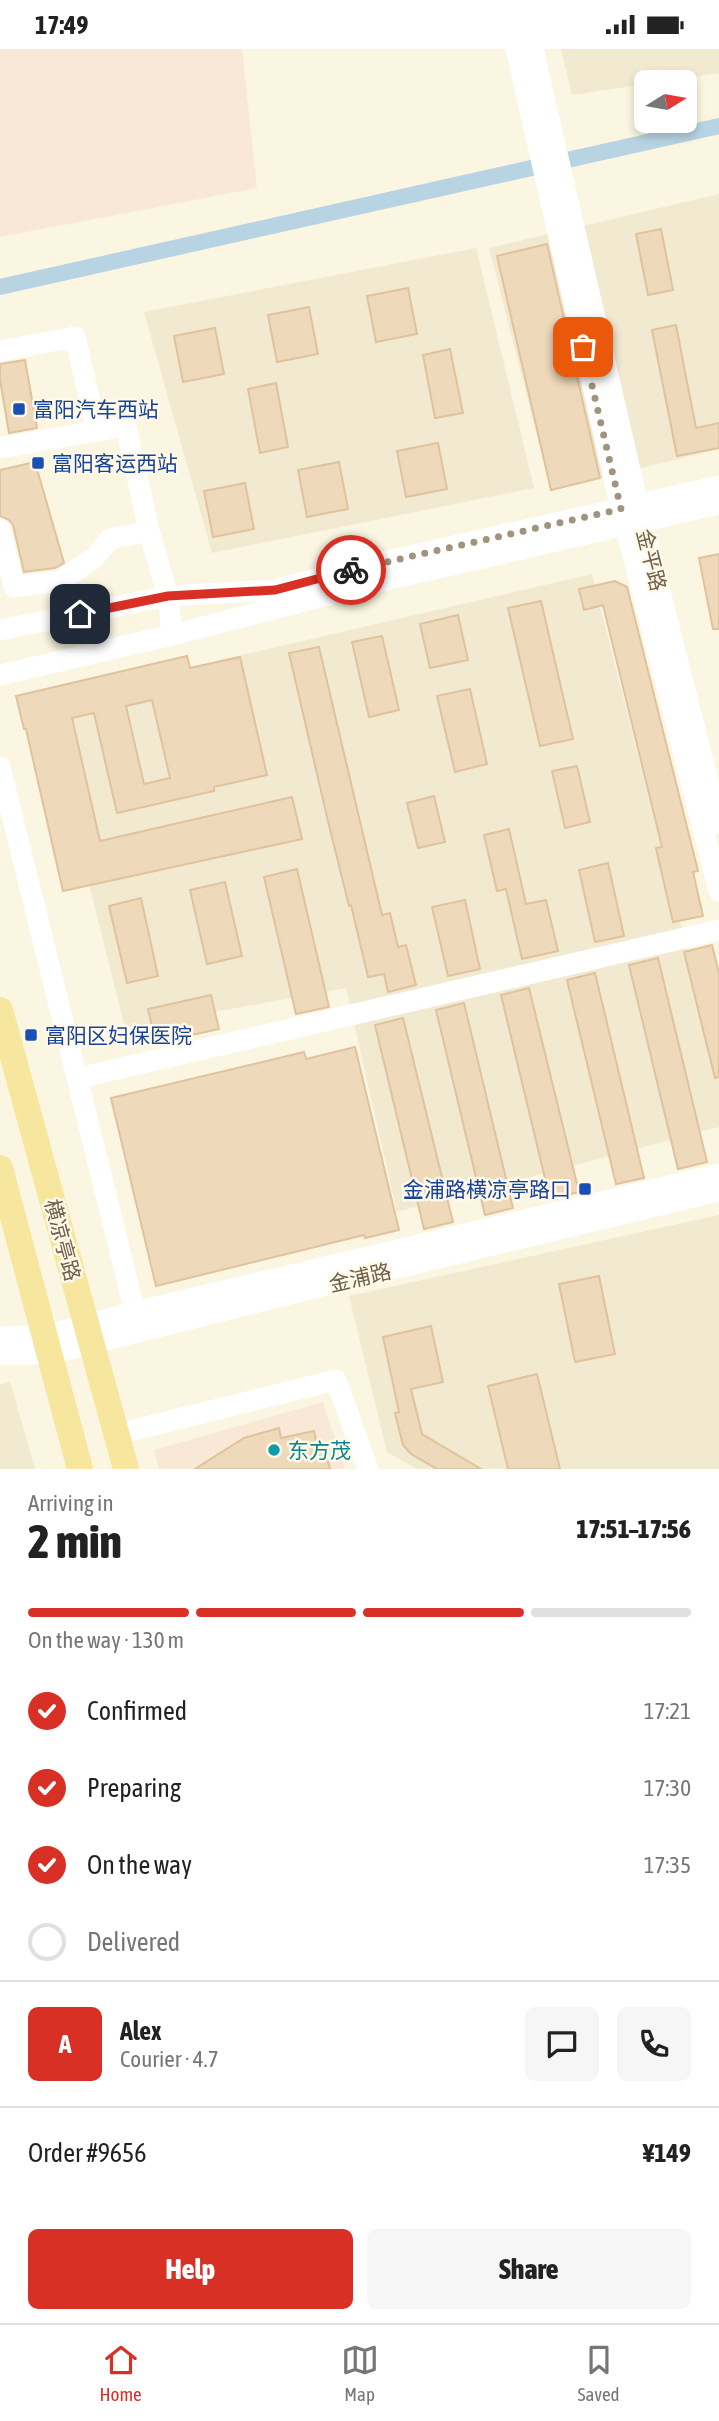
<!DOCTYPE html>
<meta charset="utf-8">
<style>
:root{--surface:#fff;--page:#f6f6f6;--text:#222;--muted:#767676;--line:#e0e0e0;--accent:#d93025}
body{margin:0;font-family:"Asap Condensed","Noto Sans SC",sans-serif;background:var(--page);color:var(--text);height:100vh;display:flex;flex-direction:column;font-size:26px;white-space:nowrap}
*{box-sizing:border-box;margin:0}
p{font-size:23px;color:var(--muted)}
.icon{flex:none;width:38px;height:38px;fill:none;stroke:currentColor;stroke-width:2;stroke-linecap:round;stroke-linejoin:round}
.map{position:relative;height:1420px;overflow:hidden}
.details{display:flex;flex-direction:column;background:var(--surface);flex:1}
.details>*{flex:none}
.needle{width:46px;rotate:79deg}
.buttons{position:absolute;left:634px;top:21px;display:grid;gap:14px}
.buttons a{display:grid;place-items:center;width:63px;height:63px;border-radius:10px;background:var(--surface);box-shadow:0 4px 10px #0003;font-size:35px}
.pin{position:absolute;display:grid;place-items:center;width:60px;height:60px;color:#fff;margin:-30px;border-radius:14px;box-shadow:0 4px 10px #0006}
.courier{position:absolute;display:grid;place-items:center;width:70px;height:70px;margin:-35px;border:5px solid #d93025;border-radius:50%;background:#fff;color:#222;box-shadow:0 2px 9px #0007}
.summary em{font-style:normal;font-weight:800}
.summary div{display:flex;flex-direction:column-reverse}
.summary{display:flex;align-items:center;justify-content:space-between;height:119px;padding:0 28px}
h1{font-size:46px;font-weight:800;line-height:52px}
.bar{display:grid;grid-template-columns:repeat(4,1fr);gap:10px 7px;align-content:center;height:84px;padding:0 28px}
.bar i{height:9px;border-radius:5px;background:var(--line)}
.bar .selected{background:var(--accent)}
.bar p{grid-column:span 4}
.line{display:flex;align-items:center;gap:18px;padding:0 28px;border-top:2px solid var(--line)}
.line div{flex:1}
.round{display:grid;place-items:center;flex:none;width:74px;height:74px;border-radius:10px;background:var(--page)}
ol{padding:0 28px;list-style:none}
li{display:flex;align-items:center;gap:21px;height:77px}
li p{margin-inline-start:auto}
li .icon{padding:7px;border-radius:50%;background:var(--accent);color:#fff;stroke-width:4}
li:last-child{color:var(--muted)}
li i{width:38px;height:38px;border:4px solid var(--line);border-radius:50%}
.primary-button{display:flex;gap:14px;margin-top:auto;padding:14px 28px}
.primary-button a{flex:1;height:80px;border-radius:10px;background:var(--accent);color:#fff;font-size:28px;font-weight:800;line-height:80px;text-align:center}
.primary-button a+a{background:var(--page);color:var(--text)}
.status{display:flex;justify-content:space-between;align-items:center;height:49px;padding:0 35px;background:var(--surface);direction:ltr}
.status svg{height:19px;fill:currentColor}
.tabs{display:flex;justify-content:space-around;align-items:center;height:98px;border-top:2px solid var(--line);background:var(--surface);font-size:19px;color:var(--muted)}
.tabs a{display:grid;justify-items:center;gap:4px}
.tabs .selected{color:var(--accent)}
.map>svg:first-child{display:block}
</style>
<div class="status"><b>17:49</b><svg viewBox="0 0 49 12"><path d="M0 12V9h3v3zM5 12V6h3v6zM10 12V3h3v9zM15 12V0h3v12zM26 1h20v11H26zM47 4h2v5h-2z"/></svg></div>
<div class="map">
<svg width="719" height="1420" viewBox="0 0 719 1420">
<rect width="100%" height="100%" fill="#faf6e2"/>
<g fill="#f2e9d1">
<polygon points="561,0 719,0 719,24 572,46"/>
<polygon points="719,145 719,400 551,441 489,199"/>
<polygon points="476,199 534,439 212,504 144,263"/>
<polygon points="592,525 719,1026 719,1078 397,1163 346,939 125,979 43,652"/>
<polygon points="719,1166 719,1420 417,1420 387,1403 349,1247"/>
<polygon points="10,1333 35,1420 0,1420 0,1336"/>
</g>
<g fill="#fae8d6">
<polygon points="0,0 242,0 257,139 0,188"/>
<polygon points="323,1353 345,1420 159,1420 154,1401"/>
</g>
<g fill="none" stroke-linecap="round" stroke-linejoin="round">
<polyline stroke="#b8d4e2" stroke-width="16" points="0,238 719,77"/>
</g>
<g fill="#eed9bb" stroke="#e0c39d" stroke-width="2" fill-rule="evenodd">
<polygon points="661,180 673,241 648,246 636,185"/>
<polygon points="547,195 600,429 551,441 497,207"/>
<polygon points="408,239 417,285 376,293 367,247"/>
<polygon points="309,258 318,305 277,313 268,266"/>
<polygon points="676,276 696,379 719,374 719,399 677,407 652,281"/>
<polygon points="215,279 224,325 183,333 174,287"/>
<polygon points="450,300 463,364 435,369 423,306"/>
<polygon points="25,311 37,379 9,384 0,331 0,315"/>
<polygon points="276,334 288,398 260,404 248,340"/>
<polygon points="438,394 447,440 406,448 397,402"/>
<polygon points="35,413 64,514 55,519 24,523 13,476 9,471 0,467 0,421"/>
<polygon points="339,413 348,460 307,468 298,421"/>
<polygon points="245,434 254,480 213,488 204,442"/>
<polygon points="719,505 719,580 713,580 699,509"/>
<polygon points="615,532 627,538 698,822 693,823 703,867 673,873 656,799 662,798 603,556 584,561 579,540"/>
<polygon points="541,552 573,690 540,697 508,559"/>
<polygon points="458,566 468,611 430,619 420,575"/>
<polygon points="382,587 399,661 369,668 352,593"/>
<polygon points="319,598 382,866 390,864 398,898 406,896 416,936 388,943 384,925 368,928 351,856 349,857 327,768 289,604"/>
<path d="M187,607L190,619L240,608L267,726L214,738V742L117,764L94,664L72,669L100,792L292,748L302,790L63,842L26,680H24L16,647ZM152,651L170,729L144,735L126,657Z"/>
<polygon points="470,640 487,715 455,723 437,647"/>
<polygon points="577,717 590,773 565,779 552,722"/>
<polygon points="434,747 445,793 418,799 407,754"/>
<polygon points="509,780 526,855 546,851 558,902 522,910 506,840 497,842 484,786"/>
<polygon points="608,814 624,887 595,893 579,821"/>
<polygon points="297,820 329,958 296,965 264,828"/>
<polygon points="225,833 242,907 207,915 190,841"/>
<polygon points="141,849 158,927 127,934 109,857"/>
<polygon points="465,851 480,920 448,927 432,858"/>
<polygon points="712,896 719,924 719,1028 715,1029 684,903"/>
<polygon points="658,909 707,1113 678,1120 629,916"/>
<polygon points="595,924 644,1129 616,1135 567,931"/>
<polygon points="529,939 579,1143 550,1150 501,946"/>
<polygon points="211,946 219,980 156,994 148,960"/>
<polygon points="464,954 513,1159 485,1166 436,961"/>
<polygon points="403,969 453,1173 424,1180 375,976"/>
<polygon points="355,998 399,1181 365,1189 364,1186 156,1237 111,1049 304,1003 306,1010"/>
<polygon points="599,1227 615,1305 575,1313 559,1235"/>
<polygon points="431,1277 443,1333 411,1340 422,1385 481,1420 437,1420 411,1405 403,1396 395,1364 399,1363 383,1288"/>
<polygon points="537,1325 560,1420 508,1420 488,1337"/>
<polygon points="279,1379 281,1389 314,1382 317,1396 324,1395 330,1420 195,1420 244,1389"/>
</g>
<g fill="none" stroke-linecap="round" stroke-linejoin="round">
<g stroke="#fff" stroke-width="21">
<polyline points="516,0 621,460 719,842"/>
<polyline points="533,0 638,456 719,775"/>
<polyline points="0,302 75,288 97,382"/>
<polyline points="0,399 126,377 149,482 168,547 172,586"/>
<polyline points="0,480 14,538 60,532 94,509 110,490 149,482"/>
<polyline points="0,581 168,547 275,541 366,517 719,437"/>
<polyline points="0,626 172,586 390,530 719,455"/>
<polyline points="0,718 135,1263"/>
<polyline points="78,1029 719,881"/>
<polyline points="0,1288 45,1287 135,1263 719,1125"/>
<polyline points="0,1305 50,1305 330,1235 719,1142"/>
<polyline points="117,1385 336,1331 368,1420"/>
</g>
<g stroke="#f6e69e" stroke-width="26">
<polyline points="0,961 126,1420"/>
<polyline points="0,1119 80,1420"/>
</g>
</g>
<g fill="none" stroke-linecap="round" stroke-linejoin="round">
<polyline stroke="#a0947f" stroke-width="7" stroke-dasharray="0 12.6" points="351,521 621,460 583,298"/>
<polyline stroke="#d93025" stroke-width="9" points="80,565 168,547 275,541 351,521"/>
</g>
<g fill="#1a4fb4" stroke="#fef9e8" stroke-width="2.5">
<rect x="12" y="353" width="14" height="14" rx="3.5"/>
<rect x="31" y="407" width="14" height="14" rx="3.5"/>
<rect x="24" y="979" width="14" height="14" rx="3.5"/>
<rect x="578" y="1133" width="14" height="14" rx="3.5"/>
</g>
<circle fill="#0f9aa8" stroke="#fef9e8" stroke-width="2.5" cx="274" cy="1401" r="7"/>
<g text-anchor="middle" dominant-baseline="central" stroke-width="5" stroke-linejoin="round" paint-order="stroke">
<g font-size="21" fill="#164399" stroke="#fef9e8" text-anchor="start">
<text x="33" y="360">富阳汽车西站</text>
<text x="52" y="414">富阳客运西站</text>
<text x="45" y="986">富阳区妇保医院</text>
<text x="571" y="1140" text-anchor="end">金浦路横凉亭路口</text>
</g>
<g font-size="21" fill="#705f4a" stroke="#fef9e8">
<text transform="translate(652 511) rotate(76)">金平路</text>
<text transform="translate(63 1191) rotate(75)">横凉亭路</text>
<text transform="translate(360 1228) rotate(-13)">金浦路</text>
</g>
<g font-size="21" fill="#0d838f" stroke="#fef9e8" text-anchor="start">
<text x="288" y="1401">东方茂</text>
</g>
</g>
</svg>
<div class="buttons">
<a><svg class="needle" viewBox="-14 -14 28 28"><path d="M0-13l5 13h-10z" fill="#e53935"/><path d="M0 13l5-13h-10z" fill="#767676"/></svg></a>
</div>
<div class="pin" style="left:583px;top:298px;background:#ea580c"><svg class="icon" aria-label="bag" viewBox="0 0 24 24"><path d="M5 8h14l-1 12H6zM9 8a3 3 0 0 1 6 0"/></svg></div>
<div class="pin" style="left:80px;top:565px;background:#1f2937"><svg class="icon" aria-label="home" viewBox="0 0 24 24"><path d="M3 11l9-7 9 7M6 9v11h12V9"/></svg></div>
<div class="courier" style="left:351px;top:521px"><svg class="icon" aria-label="bike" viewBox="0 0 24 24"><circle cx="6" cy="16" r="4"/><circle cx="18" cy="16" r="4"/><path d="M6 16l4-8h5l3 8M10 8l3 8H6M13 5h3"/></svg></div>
</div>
<section class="details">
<div class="summary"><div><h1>2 min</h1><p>Arriving in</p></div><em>17:51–17:56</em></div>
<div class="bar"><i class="selected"></i><i class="selected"></i><i class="selected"></i><i></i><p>On the way · 130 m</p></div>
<ol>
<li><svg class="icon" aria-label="check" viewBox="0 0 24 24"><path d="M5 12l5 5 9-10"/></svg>Confirmed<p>17:21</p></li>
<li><svg class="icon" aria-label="check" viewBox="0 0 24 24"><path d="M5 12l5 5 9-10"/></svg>Preparing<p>17:30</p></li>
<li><svg class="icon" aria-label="check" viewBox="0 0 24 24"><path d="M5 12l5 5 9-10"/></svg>On the way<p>17:35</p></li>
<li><i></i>Delivered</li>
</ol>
<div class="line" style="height:126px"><b class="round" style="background:var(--accent);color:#fff">A</b><div><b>Alex</b><p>Courier · 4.7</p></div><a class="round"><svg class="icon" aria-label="chat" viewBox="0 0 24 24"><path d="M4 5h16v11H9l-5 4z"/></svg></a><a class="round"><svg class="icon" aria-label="phone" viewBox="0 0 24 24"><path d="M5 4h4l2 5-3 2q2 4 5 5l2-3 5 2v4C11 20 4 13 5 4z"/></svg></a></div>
<div class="line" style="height:91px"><div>Order #9656</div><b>¥149</b></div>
<div class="primary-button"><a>Help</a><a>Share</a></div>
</section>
<nav class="tabs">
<a class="selected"><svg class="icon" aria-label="home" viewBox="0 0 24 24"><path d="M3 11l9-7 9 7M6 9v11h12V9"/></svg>Home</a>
<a><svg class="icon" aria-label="map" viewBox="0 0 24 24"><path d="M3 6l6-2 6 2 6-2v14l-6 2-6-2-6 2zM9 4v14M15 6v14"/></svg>Map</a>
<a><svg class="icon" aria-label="saved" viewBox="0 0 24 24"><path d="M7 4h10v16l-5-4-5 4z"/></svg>Saved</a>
</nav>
